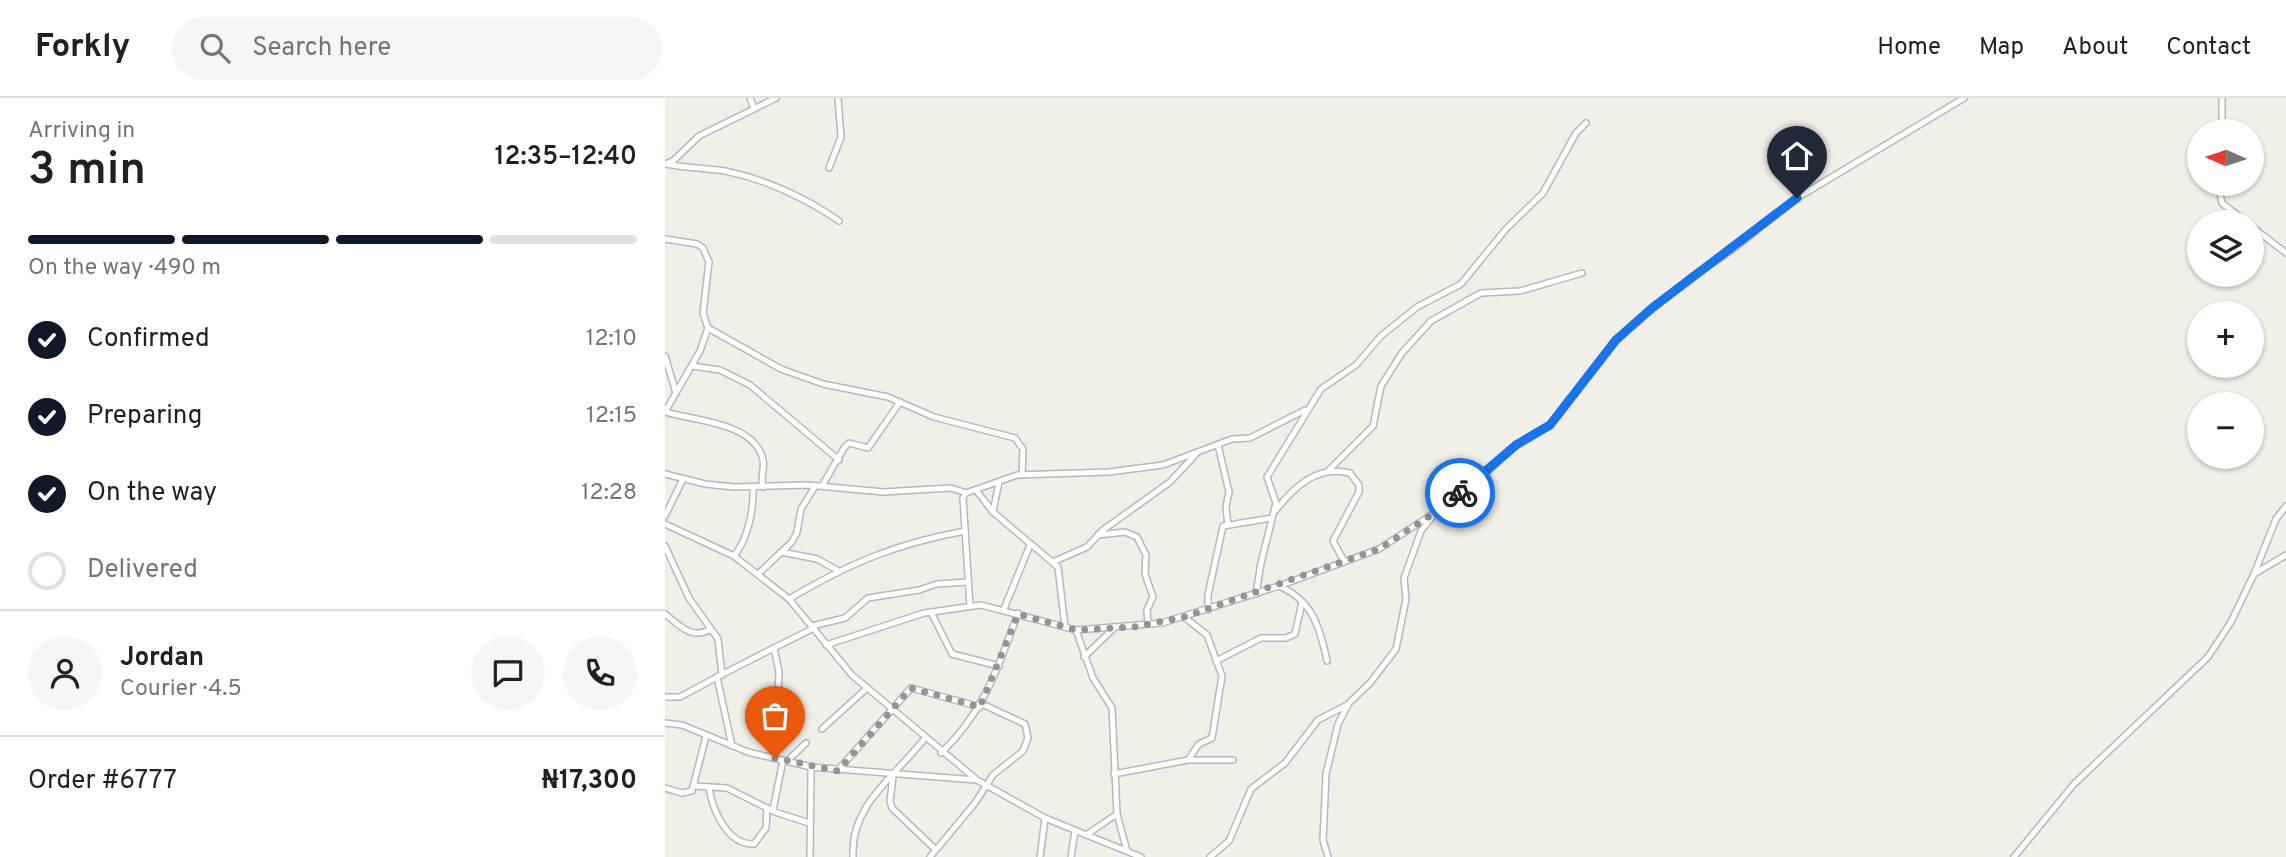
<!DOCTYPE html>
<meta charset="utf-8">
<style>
:root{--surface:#fff;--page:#f6f6f6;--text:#202124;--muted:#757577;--line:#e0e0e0;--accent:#111827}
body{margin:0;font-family:Overpass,sans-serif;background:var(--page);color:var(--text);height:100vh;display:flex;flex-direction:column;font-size:26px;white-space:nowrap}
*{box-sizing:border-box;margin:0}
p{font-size:23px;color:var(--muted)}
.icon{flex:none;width:38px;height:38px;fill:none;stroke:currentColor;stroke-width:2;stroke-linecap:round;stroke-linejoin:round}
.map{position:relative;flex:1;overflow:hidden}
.drawer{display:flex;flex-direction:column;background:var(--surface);width:665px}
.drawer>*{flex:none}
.needle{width:46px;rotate:273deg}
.fabs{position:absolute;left:1522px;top:21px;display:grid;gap:14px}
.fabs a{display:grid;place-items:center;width:77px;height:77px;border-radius:50%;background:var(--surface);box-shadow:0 2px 5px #0004;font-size:35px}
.pin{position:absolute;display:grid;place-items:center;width:60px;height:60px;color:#fff;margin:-72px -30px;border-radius:50% 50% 50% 0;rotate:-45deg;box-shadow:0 0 7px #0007}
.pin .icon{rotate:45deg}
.courier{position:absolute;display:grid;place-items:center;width:70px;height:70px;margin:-35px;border:5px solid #1a73e8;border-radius:50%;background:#fff;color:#222;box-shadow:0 2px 9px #0007}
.head em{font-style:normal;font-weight:600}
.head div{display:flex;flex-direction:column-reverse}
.head{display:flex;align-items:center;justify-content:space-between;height:119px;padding:0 28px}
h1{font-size:46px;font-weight:600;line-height:52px}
.bar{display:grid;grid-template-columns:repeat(4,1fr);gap:10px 7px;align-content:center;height:84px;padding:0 28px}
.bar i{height:9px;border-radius:5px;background:var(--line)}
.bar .selected{background:var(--accent)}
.bar p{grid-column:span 4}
.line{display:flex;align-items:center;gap:18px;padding:0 28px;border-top:2px solid var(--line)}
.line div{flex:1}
.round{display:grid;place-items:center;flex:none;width:74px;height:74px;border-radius:37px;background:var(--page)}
ol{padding:0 28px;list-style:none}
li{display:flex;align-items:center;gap:21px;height:77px}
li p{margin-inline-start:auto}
li .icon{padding:7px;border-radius:50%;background:var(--accent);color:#fff;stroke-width:4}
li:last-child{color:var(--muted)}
li i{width:38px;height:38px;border:4px solid var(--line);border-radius:50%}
header{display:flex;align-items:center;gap:42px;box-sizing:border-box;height:98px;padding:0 35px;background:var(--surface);border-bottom:2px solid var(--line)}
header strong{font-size:33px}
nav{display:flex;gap:38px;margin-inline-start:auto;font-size:24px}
.search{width:490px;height:63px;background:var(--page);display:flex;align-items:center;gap:18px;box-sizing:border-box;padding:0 24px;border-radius:38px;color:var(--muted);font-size:26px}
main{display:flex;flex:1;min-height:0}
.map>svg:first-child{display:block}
</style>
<header>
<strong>Forkly</strong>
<div class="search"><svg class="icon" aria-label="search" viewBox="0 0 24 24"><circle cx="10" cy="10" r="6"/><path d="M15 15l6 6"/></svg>Search here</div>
<nav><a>Home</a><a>Map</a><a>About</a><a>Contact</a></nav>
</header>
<main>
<section class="drawer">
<div class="head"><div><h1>3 min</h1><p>Arriving in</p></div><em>12:35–12:40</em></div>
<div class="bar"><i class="selected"></i><i class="selected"></i><i class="selected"></i><i></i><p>On the way · 490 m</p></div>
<ol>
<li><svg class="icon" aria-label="check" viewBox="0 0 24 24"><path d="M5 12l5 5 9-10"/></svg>Confirmed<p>12:10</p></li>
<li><svg class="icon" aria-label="check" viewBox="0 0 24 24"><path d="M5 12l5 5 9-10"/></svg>Preparing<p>12:15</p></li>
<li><svg class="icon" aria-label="check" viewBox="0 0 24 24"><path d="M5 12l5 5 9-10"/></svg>On the way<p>12:28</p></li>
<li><i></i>Delivered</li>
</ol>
<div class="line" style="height:126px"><a class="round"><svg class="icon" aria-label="person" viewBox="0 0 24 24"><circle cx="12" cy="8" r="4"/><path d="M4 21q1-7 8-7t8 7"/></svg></a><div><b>Jordan</b><p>Courier · 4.5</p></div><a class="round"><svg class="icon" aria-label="chat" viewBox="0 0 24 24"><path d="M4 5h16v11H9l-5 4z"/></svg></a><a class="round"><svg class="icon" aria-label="phone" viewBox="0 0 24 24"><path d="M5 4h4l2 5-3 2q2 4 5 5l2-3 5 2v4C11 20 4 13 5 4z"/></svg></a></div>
<div class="line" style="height:91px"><div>Order #6777</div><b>₦17,300</b></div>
</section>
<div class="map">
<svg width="1621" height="759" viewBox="0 0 1621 759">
<rect width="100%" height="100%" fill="#f1efe8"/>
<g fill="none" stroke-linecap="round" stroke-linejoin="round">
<g stroke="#b5b8bc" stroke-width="8">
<g id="minor">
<polyline points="85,0 89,11"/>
<polyline points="1557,33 1557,0"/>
<path d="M0,66C20,70 40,70 60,73C100,81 141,100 174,123"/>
<polyline points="0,66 8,63 34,38 111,0"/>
<polyline points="164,70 176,39 173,0"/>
<polyline points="1553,86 1557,105 1581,124"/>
<polyline points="1587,129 1621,155"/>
<polyline points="0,141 32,146 38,150 44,164 38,215 43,230 35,253 0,314"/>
<polyline points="43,230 116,271 158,286 223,299 269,319 350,340 358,351 357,377"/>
<polyline points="0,258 11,295"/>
<polyline points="27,268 55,272 85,287 174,362"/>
<path d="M0,314C29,323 90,324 98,362C100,372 95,380 98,389"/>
<polyline points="553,347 564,394 561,409 563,427"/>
<polyline points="663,373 708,328 716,288 737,255 766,223 816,195 855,193 917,175"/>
<polyline points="0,376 40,386 69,389 143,387 218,394 286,390 301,395 352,377 444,374 498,367 567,341 585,340 640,312"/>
<polyline points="157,388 179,350 184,345 203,350 235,304"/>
<polyline points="311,392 328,414 393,469 400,529"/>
<polyline points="301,395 298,400 305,508"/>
<path d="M611,412C630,388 652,367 685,375L694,387V394L668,443L679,463"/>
<polyline points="328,414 334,384"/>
<polyline points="0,418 18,381"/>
<polyline points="0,426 69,458 124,501 187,577 312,682 380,720 476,759"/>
<polyline points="433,437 460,434 472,439 481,457 480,476 488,499 482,512 483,526"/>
<polyline points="0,448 24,500 53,541 57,577"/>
<polyline points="116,454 152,461 172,472"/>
<path d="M69,458C83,441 89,411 88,389"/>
<polyline points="390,463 422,449 438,432 505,384 531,356"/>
<polyline points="93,476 127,444 132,434 136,411 149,390"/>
<polyline points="1589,476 1621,457"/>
<path d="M614,488C647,502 655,529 662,563"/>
<polyline points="591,496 596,465 611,405 602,379 656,291 691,267 716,238 752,209 796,186 841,131 878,95 911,35 921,25"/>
<path d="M124,501C185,465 230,446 300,433"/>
<polyline points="339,511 365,447"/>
<polyline points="543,512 543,497 558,428 607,420"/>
<polyline points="266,514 287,556 334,568"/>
<path d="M0,516C13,526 27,543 46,531"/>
<polyline points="519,519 542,537 557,578 547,640 534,646 523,662"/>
<polyline points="147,528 180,520 203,500 254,492 272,486 303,484"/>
<polyline points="411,532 428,580 447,610 452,716 462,753"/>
<polyline points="161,547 259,515 316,507 411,532 497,525 614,488 714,451 771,414 822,374 851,347 885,327 951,241 1029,177 1067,152 1132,100 1299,0"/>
<polyline points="419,559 449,530"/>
<polyline points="551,563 596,540 621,540 630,536 637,504"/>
<polyline points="0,599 15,599 52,579"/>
<polyline points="0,625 17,627 83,654 146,669 311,682"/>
<polyline points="157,631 202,590"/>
<polyline points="67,648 52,579 109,550"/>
<path d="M276,655C319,614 333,570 353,515"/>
<polyline points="110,660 114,574 109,550 149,530"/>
<polyline points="122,663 141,645"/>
<polyline points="173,672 246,590 315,609"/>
<polyline points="449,676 523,662 568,662"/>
<polyline points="228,679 225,703 227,710 270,751"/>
<polyline points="29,688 62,690 110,714 144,725"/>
<path d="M44,689C47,711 62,747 89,746L101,730L102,710"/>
<polyline points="0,690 17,695 27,693 41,638"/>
<polyline points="108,712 118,662"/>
<polyline points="421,737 452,716"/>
<polyline points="145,759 146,669"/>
<path d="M188,759C185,706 231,678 260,640"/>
<polyline points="265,759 310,705 328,677 358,653 363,640 360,626 317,606"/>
<polyline points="375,759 380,720"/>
<polyline points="406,759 410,733"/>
<polyline points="545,759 564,743 586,691 620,665 653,622 682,607"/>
<polyline points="663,759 658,742 661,676 673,626 684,605 705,585 731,551 741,501 739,480 756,433 767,419"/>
<polyline points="1349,759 1409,686 1543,559 1566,524 1589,476 1611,421 1621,408"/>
</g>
</g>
<use href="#minor" stroke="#fff" stroke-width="5"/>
</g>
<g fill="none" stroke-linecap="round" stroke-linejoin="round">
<polyline stroke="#929495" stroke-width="7" stroke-dasharray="0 12.6" points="110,660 173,673 246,590 315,609 353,516 411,532 469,529 519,519 714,451 771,414 795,395"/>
<polyline stroke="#1a73e8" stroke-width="9" points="795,395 851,347 885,327 951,242 987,210 1132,100"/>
</g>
</svg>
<div class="fabs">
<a><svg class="needle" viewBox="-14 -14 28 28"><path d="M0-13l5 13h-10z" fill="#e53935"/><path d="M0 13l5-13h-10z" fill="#757577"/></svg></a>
<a><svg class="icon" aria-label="layers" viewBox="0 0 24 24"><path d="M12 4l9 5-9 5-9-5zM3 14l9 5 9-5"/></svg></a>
<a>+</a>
<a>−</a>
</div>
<div class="pin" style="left:110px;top:660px;background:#ea580c"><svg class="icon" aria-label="bag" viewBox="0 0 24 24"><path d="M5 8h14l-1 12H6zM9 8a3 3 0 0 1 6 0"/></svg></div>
<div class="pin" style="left:1132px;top:100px;background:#1f2937"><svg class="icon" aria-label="home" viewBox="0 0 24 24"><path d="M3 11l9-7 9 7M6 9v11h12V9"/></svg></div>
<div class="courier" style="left:795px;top:395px"><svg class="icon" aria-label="bike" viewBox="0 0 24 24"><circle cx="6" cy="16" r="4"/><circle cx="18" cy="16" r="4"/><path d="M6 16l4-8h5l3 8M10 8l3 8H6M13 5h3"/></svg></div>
</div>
</main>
